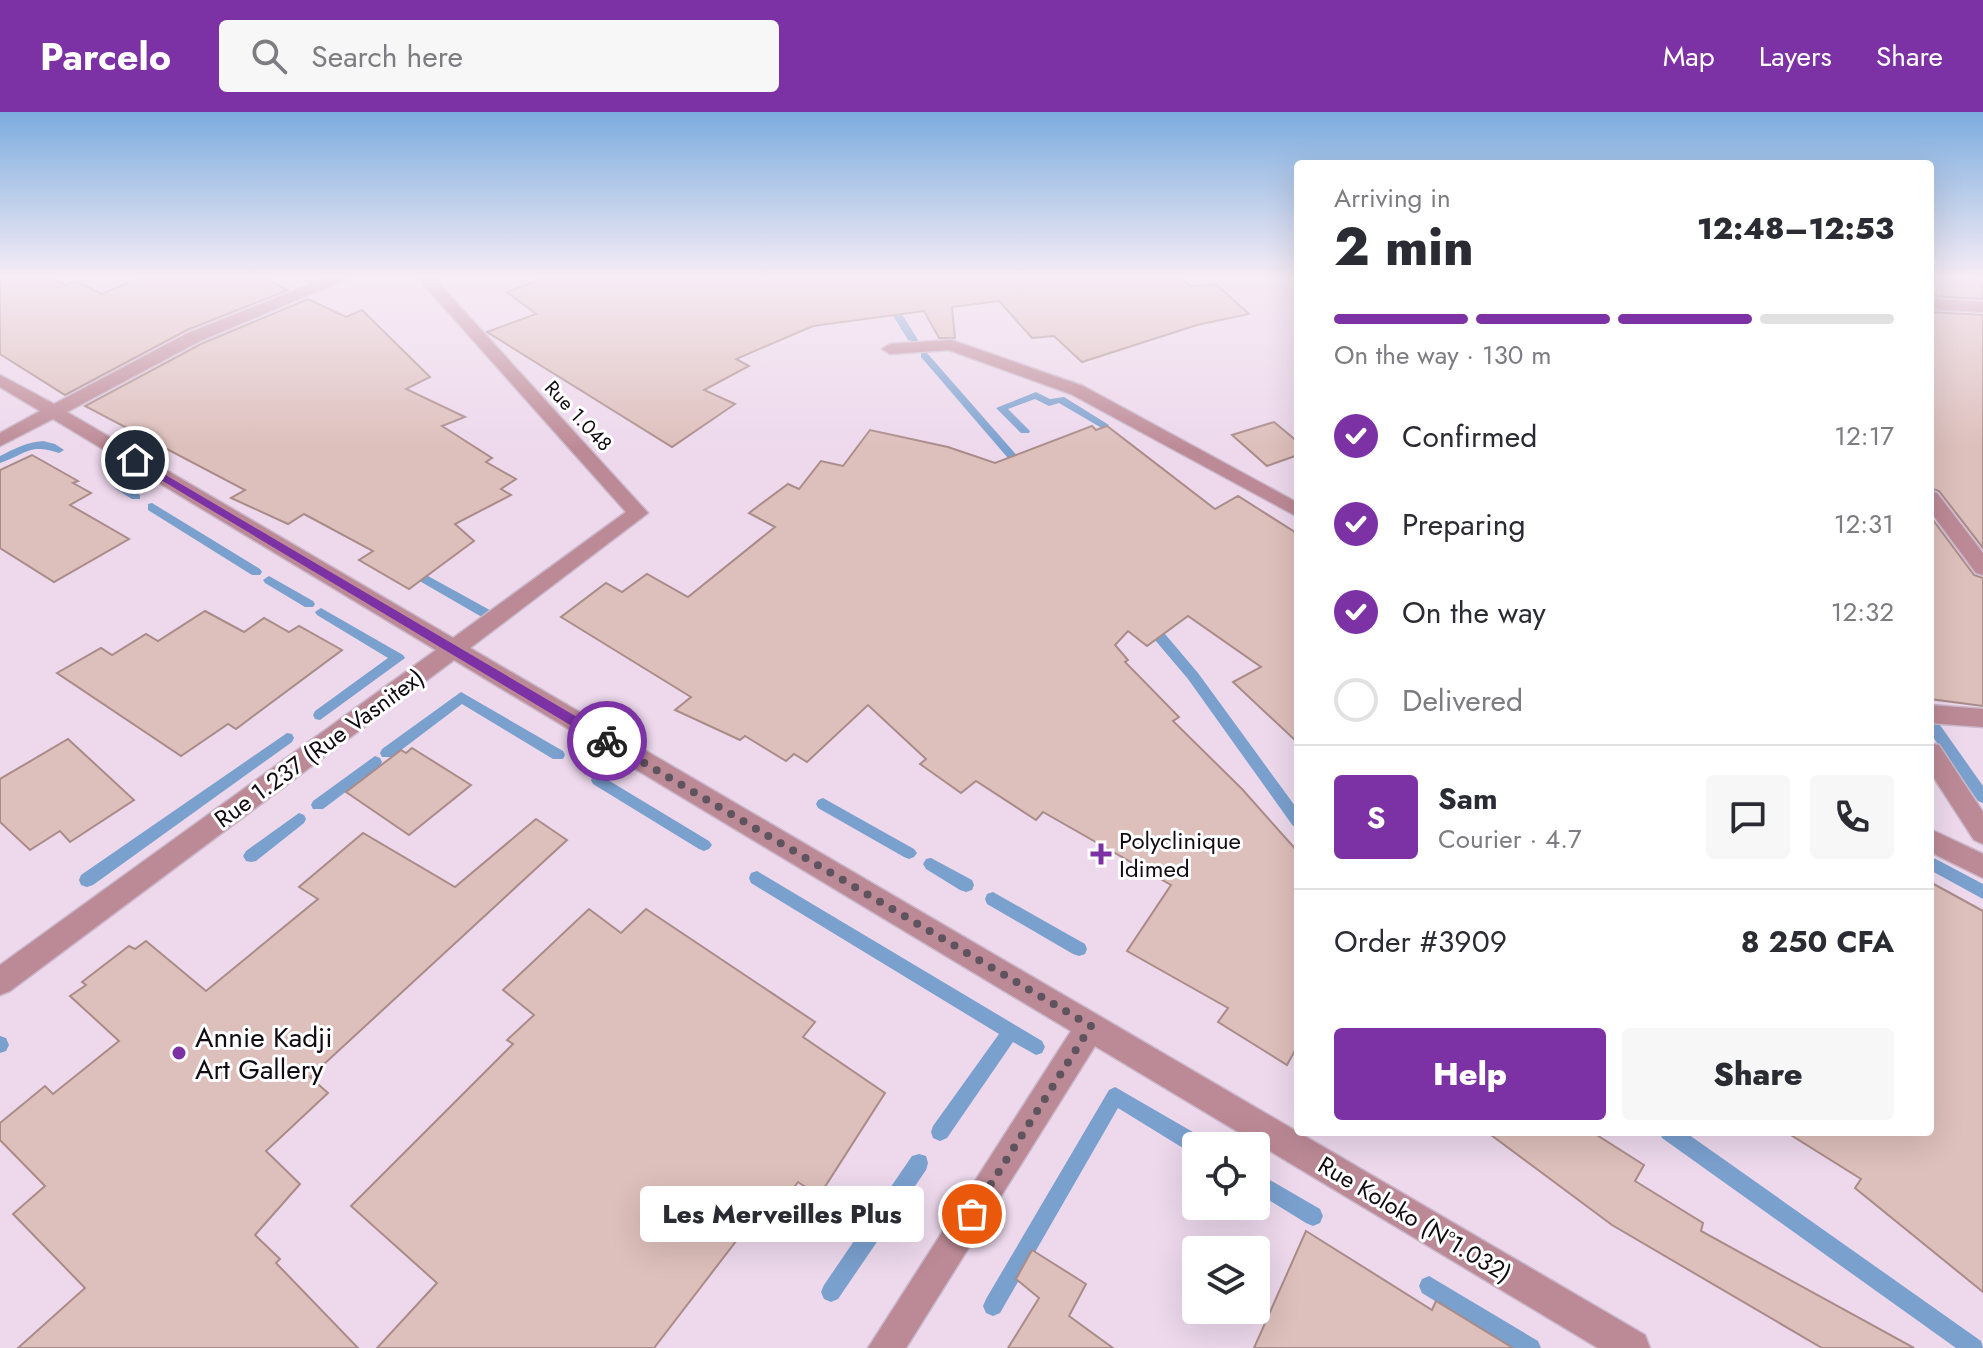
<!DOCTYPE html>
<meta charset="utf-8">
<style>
:root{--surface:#fff;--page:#f7f7f7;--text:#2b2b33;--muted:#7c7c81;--line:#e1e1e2;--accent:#7c32a4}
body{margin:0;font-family:Jost,sans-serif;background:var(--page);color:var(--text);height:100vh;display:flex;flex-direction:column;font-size:30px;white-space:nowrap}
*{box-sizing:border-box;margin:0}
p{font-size:26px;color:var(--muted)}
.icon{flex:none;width:44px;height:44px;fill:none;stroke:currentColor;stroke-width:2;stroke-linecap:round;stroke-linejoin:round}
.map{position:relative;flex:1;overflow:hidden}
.panel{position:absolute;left:1294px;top:48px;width:640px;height:976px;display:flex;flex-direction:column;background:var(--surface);border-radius:8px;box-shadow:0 8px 32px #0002}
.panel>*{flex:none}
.fabs{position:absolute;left:1182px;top:1020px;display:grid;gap:16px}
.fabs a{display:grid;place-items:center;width:88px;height:88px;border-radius:8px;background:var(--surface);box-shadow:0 8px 32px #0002;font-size:40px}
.pin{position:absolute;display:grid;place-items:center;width:68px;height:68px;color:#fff;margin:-34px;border:4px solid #fff;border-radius:50%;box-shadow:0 2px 8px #0007}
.courier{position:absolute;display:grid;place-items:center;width:80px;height:80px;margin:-40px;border:6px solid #7c32a4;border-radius:50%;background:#fff;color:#222;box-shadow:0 2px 10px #0007}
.bubble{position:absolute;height:56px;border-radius:8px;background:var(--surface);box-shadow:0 8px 32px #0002;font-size:26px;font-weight:800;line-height:56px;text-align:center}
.overview em{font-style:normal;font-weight:800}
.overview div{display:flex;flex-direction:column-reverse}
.overview{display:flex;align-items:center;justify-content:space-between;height:136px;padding:0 40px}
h1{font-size:52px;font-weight:800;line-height:60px}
.bar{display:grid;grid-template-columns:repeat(4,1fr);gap:12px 8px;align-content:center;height:96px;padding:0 40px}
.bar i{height:10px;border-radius:6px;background:var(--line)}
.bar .selected{background:var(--accent)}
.bar p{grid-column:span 4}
.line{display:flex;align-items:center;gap:20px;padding:0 40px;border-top:2px solid var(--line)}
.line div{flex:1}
.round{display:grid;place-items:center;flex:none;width:84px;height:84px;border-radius:8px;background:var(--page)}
ol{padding:0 40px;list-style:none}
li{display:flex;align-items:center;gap:24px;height:88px}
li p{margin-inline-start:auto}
li .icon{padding:8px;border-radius:50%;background:var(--accent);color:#fff;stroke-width:4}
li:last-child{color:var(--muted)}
li i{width:44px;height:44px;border:4px solid var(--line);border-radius:50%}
.action{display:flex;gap:16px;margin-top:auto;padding:16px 40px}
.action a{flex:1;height:92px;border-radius:8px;background:var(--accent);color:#fff;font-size:32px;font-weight:800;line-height:92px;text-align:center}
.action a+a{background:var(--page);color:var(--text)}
header{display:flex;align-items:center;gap:48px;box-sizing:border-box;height:112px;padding:0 40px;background:var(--accent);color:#fff}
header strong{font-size:38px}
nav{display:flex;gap:44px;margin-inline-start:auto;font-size:28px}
.search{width:560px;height:72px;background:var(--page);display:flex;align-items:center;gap:20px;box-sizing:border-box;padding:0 28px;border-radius:8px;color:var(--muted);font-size:30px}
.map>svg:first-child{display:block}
</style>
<header>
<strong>Parcelo</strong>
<div class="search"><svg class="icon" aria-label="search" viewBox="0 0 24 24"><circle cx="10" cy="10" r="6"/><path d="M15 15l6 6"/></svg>Search here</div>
<nav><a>Map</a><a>Layers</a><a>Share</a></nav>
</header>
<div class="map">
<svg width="1983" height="1236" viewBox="0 0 1983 1236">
<rect width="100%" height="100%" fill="#edd8ec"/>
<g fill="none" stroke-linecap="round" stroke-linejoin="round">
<g fill="#7aa0ce" fill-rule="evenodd">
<polygon points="889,186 894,189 918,228 916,230 908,228 884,189"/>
<polygon points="921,241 927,241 1027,355 1027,359 1019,359 921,245"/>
<polygon points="1036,280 1050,287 1064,285 1109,313 1104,316 1100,315 1059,291 1049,294 1035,287 1008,297 1030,319 1029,321 1021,321 996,296"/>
<path d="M43,329L55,332L64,338L59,341C29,331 27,342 0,351V344C14,337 27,330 43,329Z"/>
<polygon points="120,372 140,383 140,387 132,387 116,377 114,375"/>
<polygon points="152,391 260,457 262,460 260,463 252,463 148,398 148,392"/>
<polygon points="408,453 497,502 498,505 497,508 487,508 404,460 402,457 404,454"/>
<polygon points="269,464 313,489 315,492 313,495 305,495 265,471 263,468"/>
<polygon points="321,496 403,543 405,546 320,608 315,607 313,603 315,599 388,546 317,503 315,500"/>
<polygon points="1149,508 1154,509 1198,561 1298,698 1298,716 1293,714 1188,567 1144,515 1143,512 1144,509"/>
<polygon points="461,580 563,639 565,643 563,647 553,647 462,592 392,645 382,645 380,641 382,637"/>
<polygon points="1930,605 1935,606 1983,674 1983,691 1978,689 1930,621"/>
<polygon points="287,621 292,622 294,626 292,630 93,773 87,775 81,773 79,768 81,763"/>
<polygon points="375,644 380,646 382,650 380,654 323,697 313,697 311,693 313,689"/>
<polygon points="598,662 709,729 712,733 709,737 704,739 699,737 593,672 591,668 593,664"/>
<polygon points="823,686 914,737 917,741 914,745 909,747 904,745 818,696 816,692 818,688"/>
<polygon points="299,701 304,703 306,707 304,711 256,749 251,750 246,749 243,744 246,739"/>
<polygon points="1930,744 1983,772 1983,787 1930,758"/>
<polygon points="931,746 972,768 974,773 972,778 966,780 960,778 926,757 923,752 926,747"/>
<polygon points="757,759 1042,929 1045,935 1042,941 1036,943 1013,930 947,1026 940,1029 933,1026 931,1020 933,1014 999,922 751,771 749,766 751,761"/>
<polygon points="993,780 1085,832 1087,837 1085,842 1079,844 1073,842 987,792 985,787 987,782"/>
<polygon points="0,924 6,926 9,933 6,939 0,941"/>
<polygon points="1115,975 1205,1027 1207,1034 1196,1034 1196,1042 1191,1041 1118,996 1000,1201 993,1204 986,1201 983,1194 986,1187 1109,978"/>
<polygon points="1660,1020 1685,1020 1981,1229 1983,1236 1956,1236 1662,1026"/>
<polygon points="919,1042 926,1044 928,1051 926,1058 838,1187 831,1190 824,1187 821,1180 824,1173 912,1044"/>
<polygon points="1256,1060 1320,1097 1323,1104 1320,1111 1313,1114 1306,1111 1256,1080"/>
<polygon points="1429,1164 1538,1229 1541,1236 1512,1236 1422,1181 1419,1174 1422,1167"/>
</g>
</g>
<g fill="#ddbfbb" stroke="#a98c89" stroke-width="2">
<polygon points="0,164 48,164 65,173 76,169 102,182 144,164 260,164 288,178 187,218 65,283 0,242"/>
<polygon points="550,164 1181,164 1190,174 1217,173 1249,202 1197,213 1082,250 1054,224 1032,226 999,189 952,195 955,226 939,226 924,199 813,214 736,247 749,254 704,278 735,292 672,335 487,220 536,202 507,180"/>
<polygon points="1930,164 1983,164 1983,187 1930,184"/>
<polygon points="308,187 346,205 362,198 430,265 406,277 465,305 442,314 492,346 486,350 516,367 501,377 511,383 455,412 474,429 409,477 359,448 373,439 304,402 288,412 231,386 245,378 85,294 201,232"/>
<polygon points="1930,200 1983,203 1983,436 1939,379 1930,376"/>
<polygon points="1274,310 1298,330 1298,343 1267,354 1232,323"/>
<polygon points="1092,314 1096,318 1107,314 1215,397 1238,384 1298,422 1298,631 1233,570 1261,555 1188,504 1147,534 1128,519 1115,533 1128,548 1125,550 1179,605 1173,609 1242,677 1298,740 1298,933 1287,953 1218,910 1228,896 1127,839 1171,773 1043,700 1036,708 976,669 961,681 920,652 926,647 868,593 807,650 794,642 786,649 745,624 740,628 675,598 691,585 561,505 606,471 622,480 647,462 688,485 775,415 749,401 788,372 799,377 821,349 843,354 870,318 948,335 995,351"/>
<polygon points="32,343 78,369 73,371 91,381 70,393 129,427 54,470 0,436 0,358"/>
<polygon points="1930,404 1974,463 1983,466 1983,594 1930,587"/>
<polygon points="205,499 244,520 264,506 289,520 299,514 342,538 236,617 228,612 181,644 57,561 101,536 112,543 146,522 158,529"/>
<polygon points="68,627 134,688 70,730 60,719 30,738 0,710 0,667"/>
<polygon points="412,636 471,673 409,723 346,680 401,638 406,641"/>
<polygon points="536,707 567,728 310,965 328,981 266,1039 300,1072 255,1123 280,1147 276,1151 358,1236 18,1236 85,1176 13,1102 45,1074 0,1028 0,1011 45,974 53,982 119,929 70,884 86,873 82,870 129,834 135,837 146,829 206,879 318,787 299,775 363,721 455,775"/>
<polygon points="1930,770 1983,799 1983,1180 1855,1076 1861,1067 1786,1020 1930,1020"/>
<polygon points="589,797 621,821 646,797 815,910 803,925 885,981 819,1084 798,1070 771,1107 760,1098 654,1236 377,1236 437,1171 351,1094 513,932 507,928 534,903 503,878"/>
<polygon points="1487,1020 1592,1020 1644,1053 1635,1069 1703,1111 1701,1119 1914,1236 1822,1236 1612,1113"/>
<polygon points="1306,1119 1432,1198 1436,1189 1513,1236 1254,1236"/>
<polygon points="1032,1138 1086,1172 1069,1204 1113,1236 1008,1236 1039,1186 1016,1167"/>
</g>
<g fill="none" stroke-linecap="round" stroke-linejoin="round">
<g stroke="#cab7c9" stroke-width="3">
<g id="minor">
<polygon points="331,164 353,164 200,229 67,300 453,526 626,400 416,164 432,164 648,401 470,536 1645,1223 1650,1236 1598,1236 1095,934 906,1236 868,1236 1071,919 454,548 10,879 0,883 0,853 436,538 53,307 0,334 0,321 40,299 0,275 0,263 54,292 188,221"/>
<polygon points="1930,187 1983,190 1983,200 1930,197"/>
<polygon points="951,228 1083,274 1298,391 1298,405 1071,282 949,238 890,242 882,237 890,232"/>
<polygon points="1930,379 1937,381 1983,441 1983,463 1976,461 1930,399"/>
<polygon points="1930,593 1983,597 1983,615 1930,611"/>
<polygon points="1930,631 1939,633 1983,700 1983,732 1974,728 1930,660"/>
<polygon points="1930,717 1983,742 1983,766 1930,740"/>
</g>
</g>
<use href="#minor" fill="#bc8a96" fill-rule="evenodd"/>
</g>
<linearGradient id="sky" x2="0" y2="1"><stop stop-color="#7cacde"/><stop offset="0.49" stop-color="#f7edf6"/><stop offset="1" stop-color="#f7edf6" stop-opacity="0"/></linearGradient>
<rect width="1983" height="337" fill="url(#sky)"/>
<polygon fill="#7c32a4" points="135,345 611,625 611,632 602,632 131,350"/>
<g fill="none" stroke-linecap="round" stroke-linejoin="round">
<polyline stroke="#5f535e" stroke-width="8" stroke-dasharray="0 14.4" points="607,629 1091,914 972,1102"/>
</g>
<g fill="#7c32a4" stroke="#fff" stroke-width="3">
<path d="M1097 730h8v8h8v8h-8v8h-8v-8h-8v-8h8z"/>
<circle cx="179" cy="941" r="8"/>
</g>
<g text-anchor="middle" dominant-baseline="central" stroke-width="6" stroke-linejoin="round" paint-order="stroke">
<g font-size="20" fill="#120b11" stroke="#fff">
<text transform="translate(578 304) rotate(47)">Rue 1.048</text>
</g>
<g font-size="24" fill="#120b11" stroke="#fff">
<text transform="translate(319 636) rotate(-36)">Rue 1.237 (Rue Vasnitex)</text>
<text transform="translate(1415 1107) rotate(31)">Rue Koloko (N°1.032)</text>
</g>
<g font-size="24" fill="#120b11" stroke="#fff" text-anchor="start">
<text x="1119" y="728">Polyclinique<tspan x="1119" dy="28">Idimed</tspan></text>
</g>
<g font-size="28" fill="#120b11" stroke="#fff" text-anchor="start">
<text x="195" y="925">Annie Kadji<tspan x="195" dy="32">Art Gallery</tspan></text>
</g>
</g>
</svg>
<div class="fabs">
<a><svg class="icon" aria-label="locate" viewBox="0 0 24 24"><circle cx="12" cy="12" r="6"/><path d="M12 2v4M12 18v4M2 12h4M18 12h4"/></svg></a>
<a><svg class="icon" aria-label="layers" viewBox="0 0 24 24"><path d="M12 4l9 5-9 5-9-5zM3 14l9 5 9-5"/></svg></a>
</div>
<div class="pin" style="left:972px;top:1102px;background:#ea580c"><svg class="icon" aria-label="bag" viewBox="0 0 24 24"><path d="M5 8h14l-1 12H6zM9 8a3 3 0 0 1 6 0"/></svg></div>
<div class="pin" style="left:135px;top:348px;background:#1f2937"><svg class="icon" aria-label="home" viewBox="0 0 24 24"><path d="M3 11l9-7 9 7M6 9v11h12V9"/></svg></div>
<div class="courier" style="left:607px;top:629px"><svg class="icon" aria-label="bike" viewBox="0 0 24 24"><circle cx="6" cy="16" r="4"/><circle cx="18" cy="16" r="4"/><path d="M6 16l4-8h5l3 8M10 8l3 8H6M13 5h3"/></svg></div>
<div class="bubble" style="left:640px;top:1074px;width:284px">Les Merveilles Plus</div>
<section class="panel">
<div class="overview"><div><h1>2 min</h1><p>Arriving in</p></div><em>12:48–12:53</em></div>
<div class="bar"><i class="selected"></i><i class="selected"></i><i class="selected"></i><i></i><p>On the way · 130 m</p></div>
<ol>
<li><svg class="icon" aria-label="check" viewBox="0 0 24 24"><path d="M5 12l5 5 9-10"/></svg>Confirmed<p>12:17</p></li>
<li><svg class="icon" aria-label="check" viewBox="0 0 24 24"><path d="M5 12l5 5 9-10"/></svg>Preparing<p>12:31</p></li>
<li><svg class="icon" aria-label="check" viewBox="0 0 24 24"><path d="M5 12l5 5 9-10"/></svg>On the way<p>12:32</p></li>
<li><i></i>Delivered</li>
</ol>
<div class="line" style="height:144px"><b class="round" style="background:var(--accent);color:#fff">S</b><div><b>Sam</b><p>Courier · 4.7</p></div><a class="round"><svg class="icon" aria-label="chat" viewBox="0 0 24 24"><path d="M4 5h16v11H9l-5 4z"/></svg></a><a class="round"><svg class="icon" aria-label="phone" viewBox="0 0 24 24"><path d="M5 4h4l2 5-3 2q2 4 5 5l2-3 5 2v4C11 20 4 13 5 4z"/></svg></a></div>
<div class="line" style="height:104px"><div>Order #3909</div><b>8 250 CFA</b></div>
<div class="action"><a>Help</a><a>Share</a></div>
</section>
</div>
